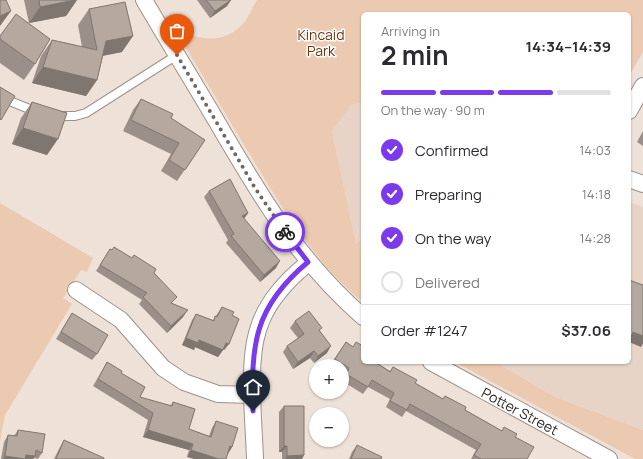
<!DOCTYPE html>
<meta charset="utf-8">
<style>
:root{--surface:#fff;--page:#f7f7f7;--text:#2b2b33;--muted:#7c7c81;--line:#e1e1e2;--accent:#7c3aed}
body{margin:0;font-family:Manrope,sans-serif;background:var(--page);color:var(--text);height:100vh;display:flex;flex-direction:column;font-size:15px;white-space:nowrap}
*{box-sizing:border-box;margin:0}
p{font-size:13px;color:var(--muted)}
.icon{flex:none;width:22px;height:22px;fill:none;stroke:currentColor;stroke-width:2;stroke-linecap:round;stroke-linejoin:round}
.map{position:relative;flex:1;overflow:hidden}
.panel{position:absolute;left:361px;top:12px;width:270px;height:352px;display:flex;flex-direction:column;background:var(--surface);border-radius:6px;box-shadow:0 1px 3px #0004}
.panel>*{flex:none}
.buttons{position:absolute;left:309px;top:359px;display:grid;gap:8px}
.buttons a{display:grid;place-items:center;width:40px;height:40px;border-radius:50%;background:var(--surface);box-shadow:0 1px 3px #0004;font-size:20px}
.pin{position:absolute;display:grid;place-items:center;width:34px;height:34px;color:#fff;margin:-41px -17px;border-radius:50% 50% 50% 0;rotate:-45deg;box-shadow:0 0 4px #0007}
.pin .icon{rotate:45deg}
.courier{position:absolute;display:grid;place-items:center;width:40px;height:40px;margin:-20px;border:3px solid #7c3aed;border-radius:50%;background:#fff;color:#222;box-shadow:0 1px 5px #0007}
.overview em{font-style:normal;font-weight:700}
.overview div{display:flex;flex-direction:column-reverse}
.overview{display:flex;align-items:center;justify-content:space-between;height:68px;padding:0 20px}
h1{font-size:26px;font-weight:700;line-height:30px}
.bar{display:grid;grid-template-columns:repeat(4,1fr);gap:6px 4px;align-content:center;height:48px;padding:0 20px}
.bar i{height:5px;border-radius:3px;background:var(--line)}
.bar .on{background:var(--accent)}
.bar p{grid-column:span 4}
.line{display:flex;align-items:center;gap:10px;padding:0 20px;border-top:1px solid var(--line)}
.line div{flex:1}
ol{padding:0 20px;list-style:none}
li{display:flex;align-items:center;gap:12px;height:44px}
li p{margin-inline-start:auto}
li .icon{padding:4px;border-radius:50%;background:var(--accent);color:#fff;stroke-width:4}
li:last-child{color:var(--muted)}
li i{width:22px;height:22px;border:2px solid var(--line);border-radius:50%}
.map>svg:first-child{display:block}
</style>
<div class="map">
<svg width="643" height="459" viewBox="0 0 643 459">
<rect width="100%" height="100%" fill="#eee1d8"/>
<g fill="#e7d4c7">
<polygon points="363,103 363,266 356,244 332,131 352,104"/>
<polygon points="629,202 643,207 643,430 555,397 495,362 629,362"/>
</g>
<g fill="#ecc9b1">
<path d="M257,0H643V52L629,76V14H363V103L352,104L332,131L356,244L363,238V302C314,263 281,206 249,153C223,110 198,67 172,25C193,40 223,46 243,24C248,18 252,8 257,0Z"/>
<polygon points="0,203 93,258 87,272 81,270 63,298 72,304 5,415 0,441"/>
<polygon points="455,362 495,362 555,397 643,430 643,459 635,459"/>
</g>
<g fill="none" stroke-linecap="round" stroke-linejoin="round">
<g stroke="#9e928a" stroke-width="10">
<g id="service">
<polyline points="0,95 12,102 37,112"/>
<polyline points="55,116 75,116 86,113 177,55"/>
</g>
</g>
<g stroke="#9e928a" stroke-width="18">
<g id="minor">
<path d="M144,0C168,41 193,81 217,122C260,196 298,260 363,317"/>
<polyline points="629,111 643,86"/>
<polyline points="629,179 643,184"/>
<polyline points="76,290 121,320 163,368 184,382 218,394 253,395"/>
<polyline points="431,362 609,459"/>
<path d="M255,459C254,423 247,364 258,330C266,302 286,281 308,263"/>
</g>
</g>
<use href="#service" stroke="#fff" stroke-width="8"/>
<use href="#minor" stroke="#fff" stroke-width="16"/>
</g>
<g fill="#9b9089">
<polygon points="24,0 77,0 66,16 29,23"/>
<polygon points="197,0 231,0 227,6 210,18"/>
<polygon points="89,9 122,52 103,56 97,80 86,96 32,83 41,56 52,40 82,47 78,25"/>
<polygon points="0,36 35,64 24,80 0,63"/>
<polygon points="141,99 205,140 177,181 161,171 171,154 123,131 133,110"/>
<polygon points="32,102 47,155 12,144 21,118"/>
<polygon points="643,131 643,146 637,142"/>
<polygon points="209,191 248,213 244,219 276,268 260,282 226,243 228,240 204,197"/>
<polygon points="110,249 154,273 173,304 183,317 167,333 139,304 142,300 96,271"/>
<polygon points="222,307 232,315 229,344 224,350 223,350 218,357 195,347 194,350 182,345 192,320 196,314 213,320"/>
<polygon points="72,313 97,354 92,360 56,339"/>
<polygon points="295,321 320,331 327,353 314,363 310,358 293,369 283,352 287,346 298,338 290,328"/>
<polygon points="346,342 363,354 390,371 393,367 415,383 443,399 445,396 465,410 502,431 504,427 515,437 527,459 471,459 476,450 406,411 402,417 386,407 390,399 368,387 363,394 342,381 342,379 345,375 342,373 342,366 331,366 330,365"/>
<polygon points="107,362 121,373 140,397 170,406 173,402 189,429 209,436 212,428 216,421 232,447 228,454 187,457 189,450 143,437 148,420 93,386 103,369"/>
<polygon points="284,406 304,455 302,459 282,459 282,452 279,452 279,412"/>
<polygon points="18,430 42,453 38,459 34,458 33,459 1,459 4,442 8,435 14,436"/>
<polygon points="64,440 104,459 54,459 60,447"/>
<polygon points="357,445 381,459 349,459 352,452"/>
</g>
<g fill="#7e766f">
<polygon points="75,0 77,0 66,16 29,23 40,7"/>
<polygon points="231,0 227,6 210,18 215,11"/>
<polygon points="11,11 0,26 0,16"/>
<polygon points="133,36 122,52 95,57 106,41"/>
<polygon points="43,67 97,80 86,96 32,83"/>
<polygon points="23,128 58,139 47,155 12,144"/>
<polygon points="248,213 243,220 242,216"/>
<polygon points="280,261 276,268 260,282 264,275"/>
<polygon points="188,310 183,317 167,333 171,326"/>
<polygon points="633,332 643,336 643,344 641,347 629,342 629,337"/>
<polygon points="186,338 199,340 223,350 218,357 195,347 194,350 182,345"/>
<polygon points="226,343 229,344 224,350 222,349"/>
<polygon points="331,346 327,353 314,363 318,356"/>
<polygon points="314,351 310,358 293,369 298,362"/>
<polygon points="148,430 193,444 189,450 143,437"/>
<polygon points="230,446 232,447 228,454"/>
<polygon points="284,446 287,446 282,452 279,452"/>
<polygon points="191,450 219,459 194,459 187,457"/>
<polygon points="26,455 35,456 33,459 3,459 5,456"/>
<polygon points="304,455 302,459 285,459 287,456"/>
</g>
<g fill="#b4a89f" stroke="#7e766f">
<polygon points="0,0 6,0 11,11 0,16"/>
<polygon points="39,0 75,0 40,7"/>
<polygon points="206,0 231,0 215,11"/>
<polygon points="125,2 133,36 106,41 97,80 43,67 52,40 97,50 89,9"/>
<polygon points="16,14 50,39 35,64 0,39 0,36"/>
<polygon points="0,87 15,96 1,120 0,119"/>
<polygon points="141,99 173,114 171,118 205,140 185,170 169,160 179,143 131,120"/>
<polygon points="32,102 67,113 58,139 23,128"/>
<polygon points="230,179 248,213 242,216 280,261 264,275 231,236 234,234 209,191"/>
<polygon points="114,247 132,258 134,255 156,269 154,273 177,297 171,303 188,310 171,326 143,297 147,293 100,265 110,249 112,250"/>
<polygon points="629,280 643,285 643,336 633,332 629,342"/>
<polygon points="222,307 234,312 232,315 239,319 229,344 226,343 223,350 199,340 198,343 186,338 196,314 214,321 215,316 217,317"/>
<polygon points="309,311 322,328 319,330 331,346 318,356 314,351 298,362 287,346 304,334 295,321"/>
<polygon points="72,313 108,335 97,354 61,332"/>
<polygon points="346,342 353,347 356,342 363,346 363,362 375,362 390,372 393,367 417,380 415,383 443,399 445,396 466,407 465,410 502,431 504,427 517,434 515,437 534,447 527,459 481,459 474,455 481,444 410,404 407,410 390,401 394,393 372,380 368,387 346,374 349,368 335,359"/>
<polygon points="107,362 122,371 121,373 145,387 140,397 172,406 173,402 195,409 189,429 211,437 216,421 238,428 232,447 230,446 226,459 219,459 191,450 193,444 148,430 153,413 98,379"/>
<polygon points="284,406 304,406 304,455 287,456 287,446 284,446"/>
<polygon points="18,430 45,434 42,453 36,450 35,456 26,455 25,459 5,456 8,435 17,436"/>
<polygon points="64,440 104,458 104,459 56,459"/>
<polygon points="357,445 382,457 381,459 351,459"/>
</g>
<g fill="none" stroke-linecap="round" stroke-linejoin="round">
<polyline stroke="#706863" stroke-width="4" stroke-dasharray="0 7.2" points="177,55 255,188 285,232"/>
<path stroke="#7c3aed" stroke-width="5" d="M253,411C251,344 254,307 308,262L285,232"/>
</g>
<g text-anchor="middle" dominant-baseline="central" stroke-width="3" stroke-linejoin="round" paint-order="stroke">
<g font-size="14" fill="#66370f" stroke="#fff">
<text x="321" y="34">Kincaid<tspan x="321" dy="16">Park</tspan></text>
</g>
<g font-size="14" fill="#2c2724" stroke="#fff">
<text transform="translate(520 411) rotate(28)">Potter Street</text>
</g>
</g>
</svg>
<div class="buttons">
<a>+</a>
<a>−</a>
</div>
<div class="pin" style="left:177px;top:55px;background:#ea580c"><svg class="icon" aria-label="bag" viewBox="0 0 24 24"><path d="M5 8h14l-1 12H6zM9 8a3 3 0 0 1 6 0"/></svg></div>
<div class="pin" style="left:253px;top:411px;background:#1f2937"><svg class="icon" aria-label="home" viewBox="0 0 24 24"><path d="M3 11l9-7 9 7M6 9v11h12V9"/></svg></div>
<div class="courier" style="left:285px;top:232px"><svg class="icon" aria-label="bike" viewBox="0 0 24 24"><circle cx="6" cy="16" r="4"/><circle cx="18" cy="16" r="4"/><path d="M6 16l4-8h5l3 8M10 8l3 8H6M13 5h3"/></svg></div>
<section class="panel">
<div class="overview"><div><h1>2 min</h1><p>Arriving in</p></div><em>14:34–14:39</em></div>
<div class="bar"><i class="on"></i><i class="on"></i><i class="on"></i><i></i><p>On the way · 90 m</p></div>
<ol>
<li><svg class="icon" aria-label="check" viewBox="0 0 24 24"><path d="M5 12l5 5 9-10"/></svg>Confirmed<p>14:03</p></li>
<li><svg class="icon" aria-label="check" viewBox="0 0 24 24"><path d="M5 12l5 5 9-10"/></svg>Preparing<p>14:18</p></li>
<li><svg class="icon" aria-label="check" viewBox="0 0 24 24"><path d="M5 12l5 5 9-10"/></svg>On the way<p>14:28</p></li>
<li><i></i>Delivered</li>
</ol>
<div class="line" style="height:52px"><div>Order #1247</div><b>$37.06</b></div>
</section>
</div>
